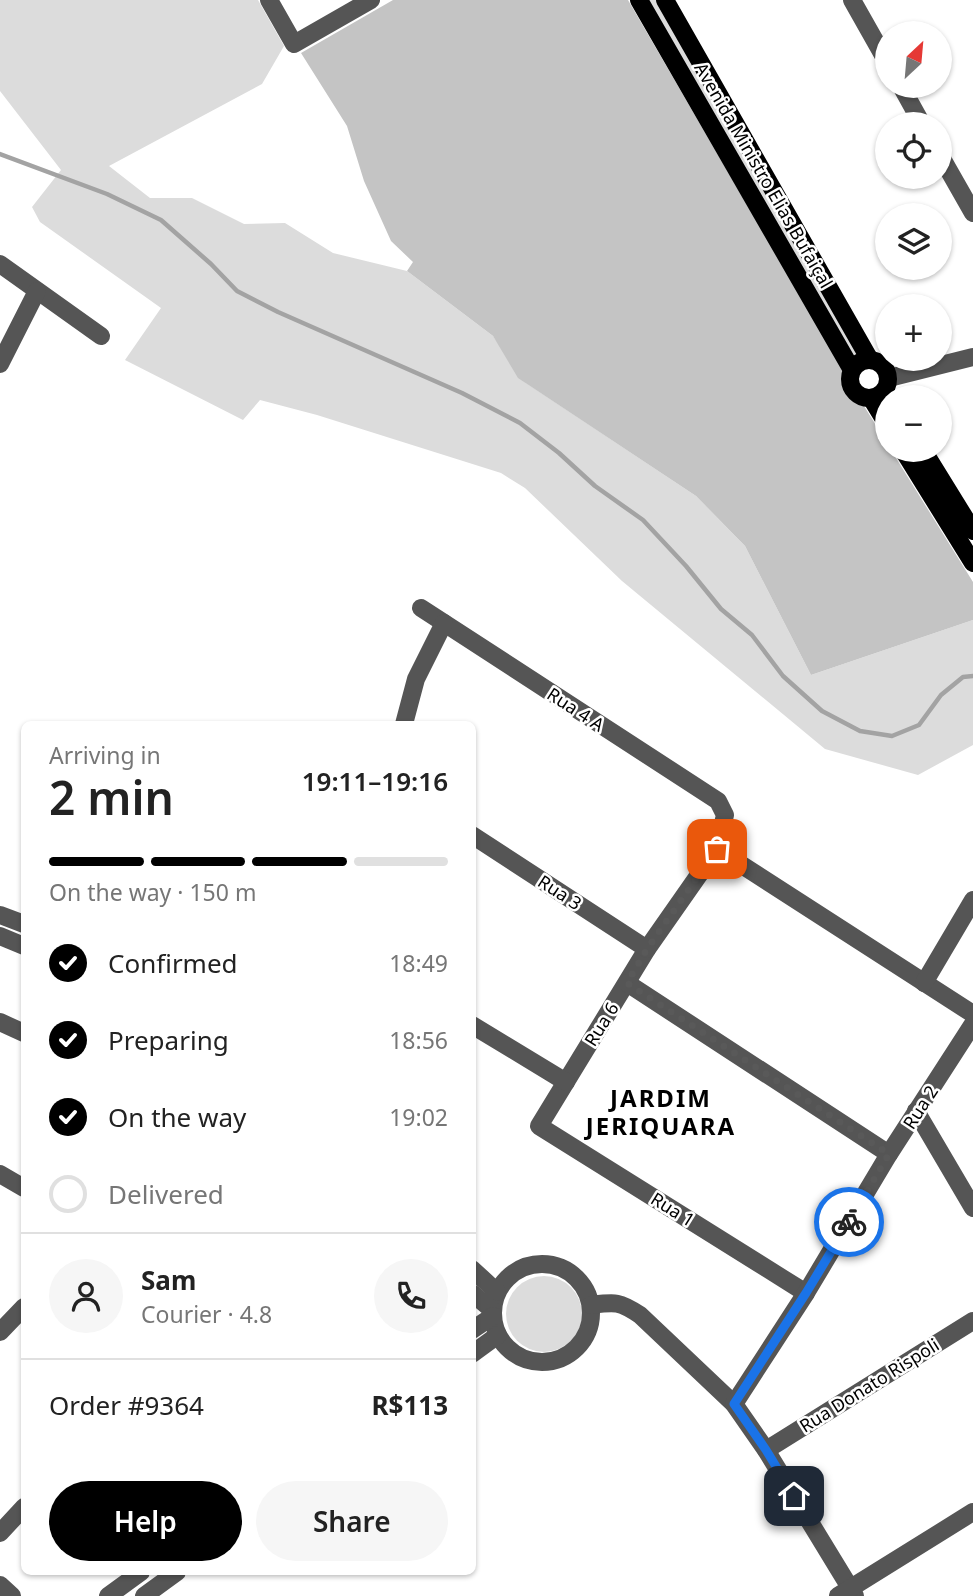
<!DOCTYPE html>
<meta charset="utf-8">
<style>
:root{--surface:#fff;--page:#f6f6f6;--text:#222;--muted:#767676;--line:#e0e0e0;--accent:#000}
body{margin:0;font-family:"Noto Sans",sans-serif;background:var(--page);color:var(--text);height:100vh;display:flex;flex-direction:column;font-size:26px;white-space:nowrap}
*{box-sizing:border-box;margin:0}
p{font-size:23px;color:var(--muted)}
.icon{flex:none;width:38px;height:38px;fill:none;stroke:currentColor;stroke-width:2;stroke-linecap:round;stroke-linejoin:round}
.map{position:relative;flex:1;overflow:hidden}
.drawer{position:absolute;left:21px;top:721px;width:455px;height:854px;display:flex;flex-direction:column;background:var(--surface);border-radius:10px;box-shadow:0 2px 5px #0004}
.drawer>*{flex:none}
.needle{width:46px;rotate:26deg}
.controls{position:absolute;left:875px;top:21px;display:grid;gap:14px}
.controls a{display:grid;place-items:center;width:77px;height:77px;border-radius:50%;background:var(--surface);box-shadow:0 2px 5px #0004;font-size:35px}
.pin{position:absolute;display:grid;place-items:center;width:60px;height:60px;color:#fff;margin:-30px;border-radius:14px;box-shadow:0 4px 10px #0006}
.courier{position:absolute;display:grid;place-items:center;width:70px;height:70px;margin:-35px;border:5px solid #1a73e8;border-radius:50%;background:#fff;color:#222;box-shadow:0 2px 9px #0007}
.overview em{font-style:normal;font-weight:600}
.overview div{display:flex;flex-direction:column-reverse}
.overview{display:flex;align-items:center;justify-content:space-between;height:119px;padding:0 28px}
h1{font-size:46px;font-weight:600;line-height:52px}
.bar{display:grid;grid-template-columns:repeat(4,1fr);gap:10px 7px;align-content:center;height:84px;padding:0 28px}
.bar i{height:9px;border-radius:5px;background:var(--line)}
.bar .active{background:var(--accent)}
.bar p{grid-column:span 4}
.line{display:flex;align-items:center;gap:18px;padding:0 28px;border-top:2px solid var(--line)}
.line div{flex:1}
.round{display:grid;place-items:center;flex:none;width:74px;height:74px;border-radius:37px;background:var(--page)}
ol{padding:0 28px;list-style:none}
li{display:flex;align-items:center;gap:21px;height:77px}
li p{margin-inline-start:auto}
li .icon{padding:7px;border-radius:50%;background:var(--accent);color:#fff;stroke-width:4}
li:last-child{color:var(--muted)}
li i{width:38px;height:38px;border:4px solid var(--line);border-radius:50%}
.primary-button{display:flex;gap:14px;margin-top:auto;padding:14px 28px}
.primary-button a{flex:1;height:80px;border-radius:42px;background:var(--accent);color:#fff;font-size:28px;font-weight:600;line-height:80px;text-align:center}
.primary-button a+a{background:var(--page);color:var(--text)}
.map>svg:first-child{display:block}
</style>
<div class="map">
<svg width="973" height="1596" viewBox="0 0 973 1596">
<rect width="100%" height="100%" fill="#fff"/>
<g fill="#dcdcdc">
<polygon points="0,0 258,0 284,46 262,84 109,166 150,198 192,198 244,224 285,223 333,253 407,271 493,336 526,383 696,496 745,546 811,675 973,620 973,745 918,775 825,749 622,581 525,488 501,473 317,415 260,400 243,420 125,360 161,308 40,222 32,207 61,170 0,91"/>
<polygon points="648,0 658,0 860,354 858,357 852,355"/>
<circle cx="544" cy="1314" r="38"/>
</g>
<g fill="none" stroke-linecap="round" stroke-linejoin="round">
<polyline stroke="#a3a3a3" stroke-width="4.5" points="0,154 107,194 161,220 211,264 237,291 278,312 462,393 520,423 559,453 595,486 643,520 686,566 721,609 752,635 783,676 822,711 860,731 892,736 919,725 941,695 963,677 973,676"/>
</g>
<polygon fill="#c4c4c4" points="393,0 628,0 750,210 844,369 842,382 846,393 857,403 864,406 887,443 887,450 891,450 973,582 973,620 811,675 745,546 696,496 518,378 493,336 407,271 413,262 391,241 364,181 347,126 301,53"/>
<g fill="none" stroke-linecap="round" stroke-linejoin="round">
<g stroke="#555" stroke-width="18">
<polyline points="269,0 294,44 371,0"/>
<polyline points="852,0 887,62"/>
<polyline points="901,86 922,124"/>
<polyline points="940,155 973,213"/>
<polyline points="0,264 101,336"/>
<polyline points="0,364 37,291"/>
<polyline points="889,378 973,357"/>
<polyline points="421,608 718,801 725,815 717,849 647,949 539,1126 806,1293"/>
<polyline points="404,724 416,679 444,623"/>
<polyline points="472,835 647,949"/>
<polyline points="717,849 973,1014"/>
<polyline points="0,915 24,924"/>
<polyline points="0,936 24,946"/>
<polyline points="627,983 889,1154"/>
<polyline points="924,983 973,900"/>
<polyline points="0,1022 24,1033"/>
<polyline points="472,1025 566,1082"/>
<polyline points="916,1111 973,1208"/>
<polyline points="0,1174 24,1188"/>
<circle cx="542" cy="1313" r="49"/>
<polyline points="472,1269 497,1292"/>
<polyline points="472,1293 492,1310"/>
<path d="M591,1305C615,1302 619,1301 640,1315L734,1404L766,1450L855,1596"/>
<polyline points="472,1330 493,1316"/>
<polyline points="0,1332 24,1307"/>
<polyline points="472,1354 498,1335"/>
<polyline points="734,1404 806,1293 889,1154 973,1024"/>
<polyline points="766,1450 973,1321"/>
<polyline points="0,1533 24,1507"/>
<polyline points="0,1585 12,1596"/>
<polyline points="108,1596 141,1572"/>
<polyline points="144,1596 177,1572"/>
<polyline points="838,1596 973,1512"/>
</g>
<g stroke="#000" stroke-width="18">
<polyline points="639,0 852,370"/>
<polyline points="665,0 870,360"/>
<circle cx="869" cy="379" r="19"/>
<polyline points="871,398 887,424"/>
<polyline points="903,450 973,563"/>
<polyline points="923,450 973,531"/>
</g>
</g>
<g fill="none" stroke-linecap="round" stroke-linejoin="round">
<polyline stroke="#595959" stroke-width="7" stroke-dasharray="0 12.6" points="717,849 647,949 627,983 889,1154 849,1222"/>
<polyline stroke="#1a73e8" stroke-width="9" points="794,1496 766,1450 734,1404 806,1293 849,1222"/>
</g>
<g text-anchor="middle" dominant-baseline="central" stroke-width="5" stroke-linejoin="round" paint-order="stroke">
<g font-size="18" fill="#000" stroke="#fff">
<text transform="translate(764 175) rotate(60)">Avenida Ministro Elias Bufaiçal</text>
<text transform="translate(576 709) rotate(33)">Rua 4 A</text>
<text transform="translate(560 892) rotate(33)">Rua 3</text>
<text transform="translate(601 1024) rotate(-58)">Rua 6</text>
<text transform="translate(920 1107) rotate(-57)">Rua 2</text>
<text transform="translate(673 1209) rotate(32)">Rua 1</text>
<text transform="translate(869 1385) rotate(-32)">Rua Donato Rispoli</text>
</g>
<g font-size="24" font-weight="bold" letter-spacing="2" fill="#000" stroke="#fff">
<text x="661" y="1097">JARDIM<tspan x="661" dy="28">JERIQUARA</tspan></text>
</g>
</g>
</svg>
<div class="controls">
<a><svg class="needle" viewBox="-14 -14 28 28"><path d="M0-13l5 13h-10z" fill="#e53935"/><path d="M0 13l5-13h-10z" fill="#767676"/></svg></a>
<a><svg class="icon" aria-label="locate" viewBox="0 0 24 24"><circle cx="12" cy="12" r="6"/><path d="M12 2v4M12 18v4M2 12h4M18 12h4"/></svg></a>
<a><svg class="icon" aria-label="layers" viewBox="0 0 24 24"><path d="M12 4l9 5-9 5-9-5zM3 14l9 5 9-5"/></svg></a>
<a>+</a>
<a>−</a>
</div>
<div class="pin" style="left:717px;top:849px;background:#ea580c"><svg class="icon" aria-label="bag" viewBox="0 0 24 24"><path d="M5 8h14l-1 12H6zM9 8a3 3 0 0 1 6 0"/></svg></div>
<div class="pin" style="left:794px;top:1496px;background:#1f2937"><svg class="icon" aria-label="home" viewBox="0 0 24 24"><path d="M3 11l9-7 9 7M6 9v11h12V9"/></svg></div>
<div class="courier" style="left:849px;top:1222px"><svg class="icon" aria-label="bike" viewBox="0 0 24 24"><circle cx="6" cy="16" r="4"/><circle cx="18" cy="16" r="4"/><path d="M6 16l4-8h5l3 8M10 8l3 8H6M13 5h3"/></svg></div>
<section class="drawer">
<div class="overview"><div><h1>2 min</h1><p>Arriving in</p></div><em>19:11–19:16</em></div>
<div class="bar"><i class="active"></i><i class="active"></i><i class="active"></i><i></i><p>On the way · 150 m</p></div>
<ol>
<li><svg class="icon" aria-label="check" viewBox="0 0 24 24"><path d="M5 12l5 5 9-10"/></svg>Confirmed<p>18:49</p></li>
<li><svg class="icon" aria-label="check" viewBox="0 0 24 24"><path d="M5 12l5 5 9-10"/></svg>Preparing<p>18:56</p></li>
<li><svg class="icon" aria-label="check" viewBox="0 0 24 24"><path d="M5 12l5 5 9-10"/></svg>On the way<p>19:02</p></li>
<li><i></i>Delivered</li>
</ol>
<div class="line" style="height:126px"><a class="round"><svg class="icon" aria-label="person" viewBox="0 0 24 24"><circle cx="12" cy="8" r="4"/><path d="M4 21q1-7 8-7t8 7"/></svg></a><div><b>Sam</b><p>Courier · 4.8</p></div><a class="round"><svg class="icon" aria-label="phone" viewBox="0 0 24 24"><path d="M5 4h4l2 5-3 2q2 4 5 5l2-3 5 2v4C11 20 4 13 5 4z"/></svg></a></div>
<div class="line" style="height:91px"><div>Order #9364</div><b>R$113</b></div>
<div class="primary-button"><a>Help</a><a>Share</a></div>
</section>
</div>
